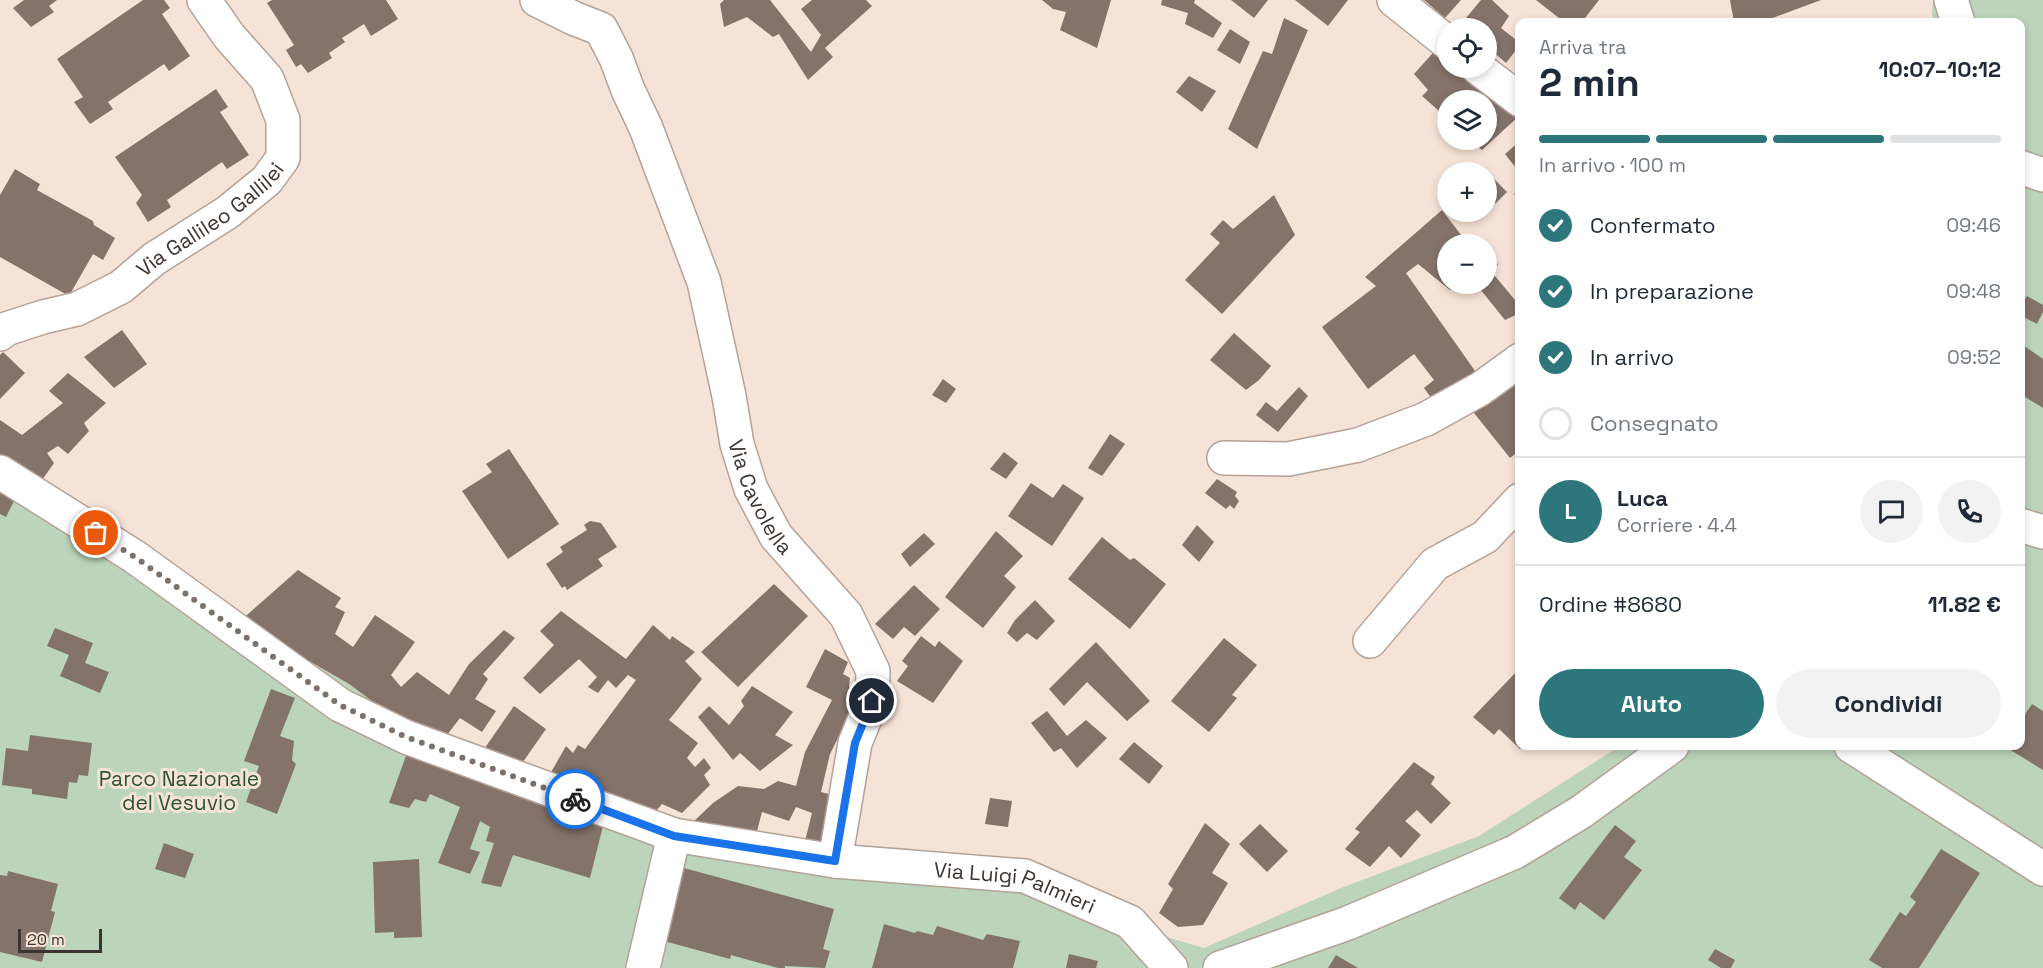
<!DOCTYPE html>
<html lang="it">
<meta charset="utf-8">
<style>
:root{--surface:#fff;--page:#f2f2f3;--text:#1f2937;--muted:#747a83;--line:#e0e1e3;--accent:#2c767c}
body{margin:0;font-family:"Space Grotesk",sans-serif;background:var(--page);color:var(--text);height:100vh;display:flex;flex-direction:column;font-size:22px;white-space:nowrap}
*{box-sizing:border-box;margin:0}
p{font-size:20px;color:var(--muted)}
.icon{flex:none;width:33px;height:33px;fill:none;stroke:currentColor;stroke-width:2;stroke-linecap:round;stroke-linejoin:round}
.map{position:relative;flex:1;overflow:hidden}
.sheet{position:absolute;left:1515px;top:18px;width:510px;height:732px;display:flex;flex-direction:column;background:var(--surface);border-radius:12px;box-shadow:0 3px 9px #0003}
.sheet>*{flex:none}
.controls{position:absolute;left:1437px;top:18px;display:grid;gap:12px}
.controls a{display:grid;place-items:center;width:60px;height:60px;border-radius:50%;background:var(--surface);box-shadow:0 3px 9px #0003;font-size:30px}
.scale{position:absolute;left:18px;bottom:15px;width:84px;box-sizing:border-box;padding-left:6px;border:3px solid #3c3430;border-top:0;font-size:16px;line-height:21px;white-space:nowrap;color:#3c3430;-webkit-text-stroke:4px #f6e3d8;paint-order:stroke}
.pin{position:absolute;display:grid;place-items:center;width:51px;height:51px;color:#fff;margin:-26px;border:3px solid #fff;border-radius:50%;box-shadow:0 2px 6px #0007}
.courier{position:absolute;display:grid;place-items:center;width:60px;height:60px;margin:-30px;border:4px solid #1a73e8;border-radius:50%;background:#fff;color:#222;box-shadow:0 2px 8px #0007}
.headline em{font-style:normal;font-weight:700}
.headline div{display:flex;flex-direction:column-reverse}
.headline{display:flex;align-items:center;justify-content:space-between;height:102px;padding:0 24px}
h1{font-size:39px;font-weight:700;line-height:45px}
.bar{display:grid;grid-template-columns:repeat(4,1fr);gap:9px 6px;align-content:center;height:72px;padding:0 24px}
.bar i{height:8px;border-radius:4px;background:var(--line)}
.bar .current{background:var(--accent)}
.bar p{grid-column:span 4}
.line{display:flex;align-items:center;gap:15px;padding:0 24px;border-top:2px solid var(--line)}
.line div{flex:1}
.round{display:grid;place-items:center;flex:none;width:63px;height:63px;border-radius:32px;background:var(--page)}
ol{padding:0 24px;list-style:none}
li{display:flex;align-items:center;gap:18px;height:66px}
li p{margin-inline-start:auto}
li .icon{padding:6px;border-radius:50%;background:var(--accent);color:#fff;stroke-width:4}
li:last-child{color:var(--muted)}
li i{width:33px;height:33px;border:3px solid var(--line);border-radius:50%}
.button{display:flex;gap:12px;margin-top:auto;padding:12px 24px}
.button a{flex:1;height:69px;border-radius:36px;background:var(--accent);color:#fff;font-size:24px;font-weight:700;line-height:69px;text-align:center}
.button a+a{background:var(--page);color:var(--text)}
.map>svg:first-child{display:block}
</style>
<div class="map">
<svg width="2043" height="968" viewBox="0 0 2043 968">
<rect width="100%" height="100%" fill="#f6e3d8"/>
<polygon fill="#bbd4bb" points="1933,0 2043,0 2043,968 0,968 0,464 239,621 347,683 411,727 644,814 824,845 906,848 1011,867 1163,936 1204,948 1341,888 1479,836 1620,746 2020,746 2020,22 1934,22 1932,15"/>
<g fill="#84736a">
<polygon points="24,0 57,0 49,6 54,12 31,27 13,8"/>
<polygon points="143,0 164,0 170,8 162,14 190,56 169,71 164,64 108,102 113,109 90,124 74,102 83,97 57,59"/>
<polygon points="272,0 386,0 398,19 371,36 364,24 342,38 345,42 329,53 332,58 308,73 301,64 296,67 286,50 294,45 267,3"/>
<polygon points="724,0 770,0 811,52 821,35 801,9 812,0 866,0 872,6 825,48 833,57 808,80 779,34 773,37 747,17 724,27 720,4"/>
<polygon points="1042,0 1111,0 1097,48 1060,30 1066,12 1053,9"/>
<polygon points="1162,0 1195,0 1194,3 1222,23 1213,38 1185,24 1188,13 1161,5"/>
<polygon points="1231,0 1268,0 1254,18"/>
<polygon points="1295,0 1348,0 1328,26"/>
<polygon points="1424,0 1461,0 1445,18"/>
<polygon points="1481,0 1492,0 1509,16 1501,28 1520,43 1520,45 1506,63 1486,46 1486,28 1466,28 1461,24"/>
<polygon points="1536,0 1599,0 1582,22 1564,22"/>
<polygon points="1730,0 1821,0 1762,22 1734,22"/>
<polygon points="1284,18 1308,30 1257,149 1228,129 1263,51 1272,54"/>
<polygon points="1230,29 1250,42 1240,64 1217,50"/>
<polygon points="1440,45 1448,52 1448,68 1465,68 1520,115 1482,150 1470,140 1486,140 1486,100 1448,100 1448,119 1422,96 1428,90 1414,74"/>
<polygon points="1189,76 1216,91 1202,112 1176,92"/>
<polygon points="216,89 228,107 220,112 249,155 227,169 222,162 167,200 171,207 148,222 136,203 142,195 115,157"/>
<polygon points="1520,141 1520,173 1505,154"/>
<polygon points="15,169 40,184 37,190 93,221 94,225 115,238 103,260 93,254 69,296 0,257 0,195"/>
<polygon points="1486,171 1507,192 1495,204 1486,196"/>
<polygon points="1520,187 1520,201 1514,194"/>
<polygon points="1274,195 1295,235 1222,314 1185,280 1220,243 1210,234 1223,220 1233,229"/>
<polygon points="1442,210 1468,244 1448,244 1448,284 1459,284 1450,290 1418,264 1406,273 1480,378 1432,399 1424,388 1434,380 1414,354 1368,389 1322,327 1376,286 1365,277"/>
<polygon points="1493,251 1498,265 1490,270 1520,306 1520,313 1505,320 1476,284 1486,284 1486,258"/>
<polygon points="2027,296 2043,305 2043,312 2037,324 2020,315 2020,307"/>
<polygon points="122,330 147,364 114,388 84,357"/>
<polygon points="1234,333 1271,366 1259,380 1246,390 1210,360"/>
<polygon points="2020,343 2043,359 2043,408 2020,394"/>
<polygon points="3,352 25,373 0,399 0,355"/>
<polygon points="68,373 106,403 84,423 89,431 68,454 58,446 47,453 54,463 40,483 0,464 0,420 22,435 63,403 49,391"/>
<polygon points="1520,378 1520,450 1510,458 1474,413 1493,399 1494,401"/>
<polygon points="943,379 956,389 946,403 932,395"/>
<polygon points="1299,387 1308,396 1278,432 1256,415 1266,402 1277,411"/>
<polygon points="1110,434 1125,444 1102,476 1088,468"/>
<polygon points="509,449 559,524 508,559 462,491 492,472 486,464"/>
<polygon points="1004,452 1018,463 1006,479 990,469"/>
<polygon points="1217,479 1237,492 1235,496 1239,501 1234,509 1230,505 1226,509 1205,493"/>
<polygon points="0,483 18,493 6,517 0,514"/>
<polygon points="1031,483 1053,498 1063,484 1084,498 1052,546 1008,516"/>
<polygon points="590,521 601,523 617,547 598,559 603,566 567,590 565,586 562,588 546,564 563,552 560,547 587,530 584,525"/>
<polygon points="1197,525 1214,542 1199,562 1182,545"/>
<polygon points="996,531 1023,556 1004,576 1016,587 983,628 945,597"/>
<polygon points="924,533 935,544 910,567 901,554"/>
<polygon points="1102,537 1130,560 1134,558 1166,584 1130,629 1068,579"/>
<polygon points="298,570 341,598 335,607 345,612 335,634 353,647 375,615 415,642 391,675 401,687 417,672 449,695 469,664 504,630 515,638 483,674 488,679 475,699 496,711 482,732 460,718 444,739 387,712 349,684 240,621"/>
<polygon points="774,584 808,616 738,687 701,652"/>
<polygon points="914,585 940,609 915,636 904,627 893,639 875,624"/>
<polygon points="1035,600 1055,621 1037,640 1027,633 1017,642 1007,633 1015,620"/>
<polygon points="561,611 626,659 653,625 670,640 672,636 695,652 685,661 702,679 669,720 698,743 687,758 695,767 704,758 711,768 704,775 710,785 682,813 662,804 652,816 546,781 566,746 573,753 578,745 585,749 636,680 628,675 616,688 608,680 598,693 588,687 597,677 579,659 540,694 523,678 554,645 540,631"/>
<polygon points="55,628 93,643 85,663 109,672 100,693 60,676 69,655 47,646"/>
<polygon points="921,636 935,647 939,641 963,661 933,703 897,681 908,666 902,661"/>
<polygon points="1224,638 1257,665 1232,695 1237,698 1209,732 1171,701"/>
<polygon points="1096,642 1150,701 1127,721 1087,682 1064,706 1049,689"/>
<polygon points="825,649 848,662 843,674 850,678 849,687 859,696 830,754 821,792 833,795 823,846 805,841 812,813 796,807 789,821 762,812 756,835 692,823 713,803 738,786 764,789 778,781 796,786 805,752 832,700 806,687"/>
<polygon points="1520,668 1520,746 1523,746 1520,749 1499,729 1494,735 1473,717"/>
<polygon points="752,686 793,712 775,735 793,745 760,771 740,753 733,760 698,717 709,706 729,725 744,706 741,701"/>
<polygon points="271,689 295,698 280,736 294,741 292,760 296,764 277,814 246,802 259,766 244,761"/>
<polygon points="2032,704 2043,711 2043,770 2004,746 2020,746 2020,722"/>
<polygon points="514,706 546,729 518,769 480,755"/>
<polygon points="1047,711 1067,736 1086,720 1107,738 1077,768 1061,748 1054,752 1031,723"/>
<polygon points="30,735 92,743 88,776 79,775 77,783 69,782 67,799 32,794 32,789 2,785 6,748 28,751"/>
<polygon points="1134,742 1163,766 1149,784 1119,759"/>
<polygon points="407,753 604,822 590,878 513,855 501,887 481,883 494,843 486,841 490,827 480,821 470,849 480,852 470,874 438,863 460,807 430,794 426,802 415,799 409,808 389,803"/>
<polygon points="1414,762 1435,777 1431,784 1451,803 1431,824 1417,810 1405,821 1421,835 1401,858 1389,846 1370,867 1345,849 1360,832 1355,829"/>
<polygon points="990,798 1012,801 1008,827 985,824"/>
<polygon points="1205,823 1230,844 1212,873 1228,883 1203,925 1178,927 1159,913 1173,889 1168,884"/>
<polygon points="1260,824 1288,851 1267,872 1239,844"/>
<polygon points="1615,825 1636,841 1624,857 1642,870 1604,920 1580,902 1575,910 1559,898"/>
<polygon points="164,843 194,854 185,878 155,869"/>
<polygon points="1941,849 1980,873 1919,968 1882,968 1869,960 1900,912 1906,916 1916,902 1910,897"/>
<polygon points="419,859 422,937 394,938 394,932 375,933 373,862"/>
<polygon points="684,868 834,909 823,949 830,951 825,968 785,966 785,968 778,968 731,955 730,959 664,941"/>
<polygon points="8,871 58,884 51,911 55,912 42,962 0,952 0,875 7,876"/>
<polygon points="884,924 915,933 917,931 933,935 937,926 983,940 987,934 1020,941 1013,968 872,968"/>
<polygon points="1715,949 1735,960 1731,968 1721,968 1708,960"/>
<polygon points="1069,954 1098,961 1096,968 1066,968"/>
<polygon points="1336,955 1358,968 1328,968"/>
</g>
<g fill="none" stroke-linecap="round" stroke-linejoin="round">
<g stroke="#b4a298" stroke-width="36">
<g id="minor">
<path id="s1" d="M537,0L573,18L601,29L616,58L628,90L646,128L704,282L729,396L737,444L751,489L776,536L846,615L873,671L872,701L855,743L835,861L674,835"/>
<polyline points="1394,0 1448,43"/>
<polyline points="1951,0 1958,22"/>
<polyline points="1478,68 1520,100"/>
<polyline points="2020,167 2043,175"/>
<path id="s2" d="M0,334L6,329L43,317L77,309L121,287L154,259L228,212L267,180L283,158V120L267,79L229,36L204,0"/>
<polyline points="1224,458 1288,459 1358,445 1426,419 1480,389 1520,360"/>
<polyline points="0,472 135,557 340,705 406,737 674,835 643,968"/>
<polyline points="2020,525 2043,532"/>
<polyline points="1370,641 1435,564 1485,537 1520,500"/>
<polyline points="1851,746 2043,869"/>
<path id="s3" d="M835,861L1025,876L1130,922L1171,968"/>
<polyline points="1220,968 1348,923 1515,852 1581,812 1672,746"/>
</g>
</g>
<use href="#minor" stroke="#fff" stroke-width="33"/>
</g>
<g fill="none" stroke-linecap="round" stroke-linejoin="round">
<polyline stroke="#7d716b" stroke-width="6" stroke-dasharray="0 10.8" points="96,533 135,557 340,705 406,737 575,799"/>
<polyline stroke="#1a73e8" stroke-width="8" points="575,799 674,836 835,861 855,743 872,701"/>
</g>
<g text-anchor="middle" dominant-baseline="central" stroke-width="6" stroke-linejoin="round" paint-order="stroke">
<g font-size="21" fill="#3c3430" stroke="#f6e3d8">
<text stroke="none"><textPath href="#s2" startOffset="243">Via Gallileo Gallilei</textPath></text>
<text stroke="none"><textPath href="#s1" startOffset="567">Via Cavolella</textPath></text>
<text stroke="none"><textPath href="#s3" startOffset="183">Via Luigi Palmieri</textPath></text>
</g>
<g font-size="21" fill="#2c542e" stroke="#f6e3d8">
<text x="179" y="778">Parco Nazionale<tspan x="179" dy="24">del Vesuvio</tspan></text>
</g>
</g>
</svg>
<div class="controls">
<a><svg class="icon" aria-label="locate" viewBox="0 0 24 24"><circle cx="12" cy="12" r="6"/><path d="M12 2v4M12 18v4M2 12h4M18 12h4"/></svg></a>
<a><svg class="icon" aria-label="layers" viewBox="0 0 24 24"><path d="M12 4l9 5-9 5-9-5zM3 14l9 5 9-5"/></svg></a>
<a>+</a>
<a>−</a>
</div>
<div class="scale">20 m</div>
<div class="pin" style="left:96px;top:533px;background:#ea580c"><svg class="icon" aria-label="bag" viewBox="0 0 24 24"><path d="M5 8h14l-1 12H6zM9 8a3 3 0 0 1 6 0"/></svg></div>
<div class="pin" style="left:872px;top:701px;background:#1f2937"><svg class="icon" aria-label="home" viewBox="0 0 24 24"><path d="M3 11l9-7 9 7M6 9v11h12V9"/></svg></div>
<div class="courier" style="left:575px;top:799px"><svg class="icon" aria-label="bike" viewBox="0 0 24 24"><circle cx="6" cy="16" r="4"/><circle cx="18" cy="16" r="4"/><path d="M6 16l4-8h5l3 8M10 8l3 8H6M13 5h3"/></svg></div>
<section class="sheet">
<div class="headline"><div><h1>2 min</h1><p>Arriva tra</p></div><em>10:07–10:12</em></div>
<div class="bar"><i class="current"></i><i class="current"></i><i class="current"></i><i></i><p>In arrivo · 100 m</p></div>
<ol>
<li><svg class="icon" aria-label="check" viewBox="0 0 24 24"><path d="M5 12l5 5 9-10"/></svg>Confermato<p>09:46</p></li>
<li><svg class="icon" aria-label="check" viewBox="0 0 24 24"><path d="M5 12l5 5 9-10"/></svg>In preparazione<p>09:48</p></li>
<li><svg class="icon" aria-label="check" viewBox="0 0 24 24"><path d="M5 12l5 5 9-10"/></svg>In arrivo<p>09:52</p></li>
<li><i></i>Consegnato</li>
</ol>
<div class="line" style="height:108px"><b class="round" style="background:var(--accent);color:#fff">L</b><div><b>Luca</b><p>Corriere · 4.4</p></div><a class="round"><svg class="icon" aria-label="chat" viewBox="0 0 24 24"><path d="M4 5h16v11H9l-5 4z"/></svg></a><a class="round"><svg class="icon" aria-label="phone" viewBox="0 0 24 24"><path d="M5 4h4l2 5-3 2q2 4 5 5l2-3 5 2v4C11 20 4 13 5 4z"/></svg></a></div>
<div class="line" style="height:78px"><div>Ordine #8680</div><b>11.82 €</b></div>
<div class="button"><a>Aiuto</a><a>Condividi</a></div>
</section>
</div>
